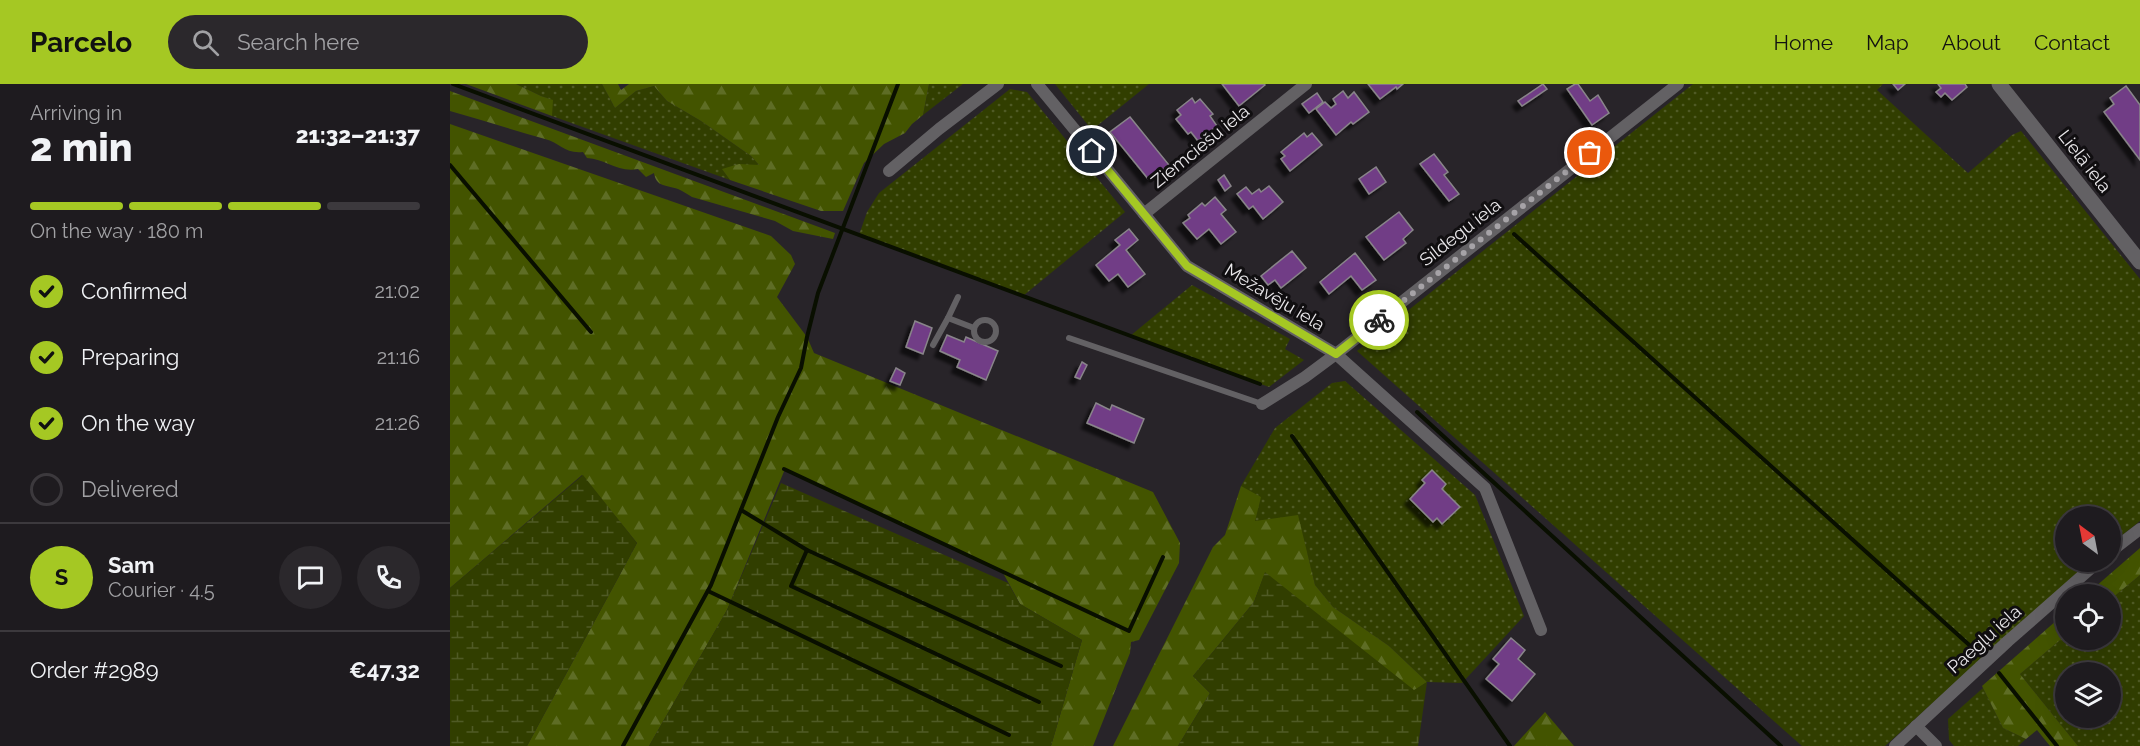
<!DOCTYPE html>
<meta charset="utf-8">
<style>
:root{--surface:#1e1b1f;--page:#2b282c;--text:#f1f3f6;--muted:#a1a1a4;--line:#3c393d;--accent:#a5c823}
body{margin:0;font-family:Raleway,sans-serif;background:var(--page);color:var(--text);height:100vh;display:flex;flex-direction:column;font-size:22px;white-space:nowrap}
*{box-sizing:border-box;margin:0}
p{font-size:20px;color:var(--muted)}
.icon{flex:none;width:33px;height:33px;fill:none;stroke:currentColor;stroke-width:2;stroke-linecap:round;stroke-linejoin:round}
.map{position:relative;flex:1;overflow:hidden}
.drawer{display:flex;flex-direction:column;background:var(--surface);width:450px}
.drawer>*{flex:none}
.needle{width:39px;rotate:328deg}
.controls{position:absolute;left:1605px;top:422px;display:grid;gap:12px}
.controls a{display:grid;place-items:center;width:66px;height:66px;border-radius:50%;background:var(--surface);box-shadow:0 6px 24px #0002,0 0 0 2px var(--line);font-size:30px}
.pin{position:absolute;display:grid;place-items:center;width:51px;height:51px;color:#fff;margin:-26px;border:3px solid #fff;border-radius:50%;box-shadow:0 2px 6px #0007}
.courier{position:absolute;display:grid;place-items:center;width:60px;height:60px;margin:-30px;border:4px solid #a5c823;border-radius:50%;background:#fff;color:#222;box-shadow:0 2px 8px #0007}
.headline em{font-style:normal;font-weight:800}
.headline div{display:flex;flex-direction:column-reverse}
.headline{display:flex;align-items:center;justify-content:space-between;height:102px;padding:0 30px}
h1{font-size:39px;font-weight:800;line-height:45px}
.bar{display:grid;grid-template-columns:repeat(4,1fr);gap:9px 6px;align-content:center;height:72px;padding:0 30px}
.bar i{height:8px;border-radius:4px;background:var(--line)}
.bar .active{background:var(--accent)}
.bar p{grid-column:span 4}
.line{display:flex;align-items:center;gap:15px;padding:0 30px;border-top:2px solid var(--line)}
.line div{flex:1}
.round{display:grid;place-items:center;flex:none;width:63px;height:63px;border-radius:32px;background:var(--page)}
ol{padding:0 30px;list-style:none}
li{display:flex;align-items:center;gap:18px;height:66px}
li p{margin-inline-start:auto}
li .icon{padding:6px;border-radius:50%;background:var(--accent);color:#111;stroke-width:4}
li:last-child{color:var(--muted)}
li i{width:33px;height:33px;border:3px solid var(--line);border-radius:50%}
header{display:flex;align-items:center;gap:36px;box-sizing:border-box;height:84px;padding:0 30px;background:var(--accent);color:#111}
header strong{font-size:28px}
nav{display:flex;gap:33px;margin-inline-start:auto;font-size:21px}
.search{width:420px;height:54px;background:var(--page);display:flex;align-items:center;gap:15px;box-sizing:border-box;padding:0 21px;border-radius:33px;color:var(--muted);font-size:22px}
main{display:flex;flex:1;min-height:0}
.map>svg:first-child{display:block}
</style>
<header>
<strong>Parcelo</strong>
<div class="search"><svg class="icon" aria-label="search" viewBox="0 0 24 24"><circle cx="10" cy="10" r="6"/><path d="M15 15l6 6"/></svg>Search here</div>
<nav><a>Home</a><a>Map</a><a>About</a><a>Contact</a></nav>
</header>
<main>
<section class="drawer">
<div class="headline"><div><h1>2 min</h1><p>Arriving in</p></div><em>21:32–21:37</em></div>
<div class="bar"><i class="active"></i><i class="active"></i><i class="active"></i><i></i><p>On the way · 180 m</p></div>
<ol>
<li><svg class="icon" aria-label="check" viewBox="0 0 24 24"><path d="M5 12l5 5 9-10"/></svg>Confirmed<p>21:02</p></li>
<li><svg class="icon" aria-label="check" viewBox="0 0 24 24"><path d="M5 12l5 5 9-10"/></svg>Preparing<p>21:16</p></li>
<li><svg class="icon" aria-label="check" viewBox="0 0 24 24"><path d="M5 12l5 5 9-10"/></svg>On the way<p>21:26</p></li>
<li><i></i>Delivered</li>
</ol>
<div class="line" style="height:108px"><b class="round" style="background:var(--accent);color:#111">S</b><div><b>Sam</b><p>Courier · 4.5</p></div><a class="round"><svg class="icon" aria-label="chat" viewBox="0 0 24 24"><path d="M4 5h16v11H9l-5 4z"/></svg></a><a class="round"><svg class="icon" aria-label="phone" viewBox="0 0 24 24"><path d="M5 4h4l2 5-3 2q2 4 5 5l2-3 5 2v4C11 20 4 13 5 4z"/></svg></a></div>
<div class="line" style="height:78px"><div>Order #2989</div><b>€47.32</b></div>
</section>
<div class="map">
<svg width="1690" height="662" viewBox="0 0 1690 662">
<defs>
<pattern id="grass-dots" width="8" height="8" patternUnits="userSpaceOnUse" patternTransform="scale(1.5)"><rect width="8" height="8" fill="#313e00"/><path d="M2 2h.1M6 6h.1" fill="none" stroke="#4f5a25" stroke-width="1.8" stroke-linecap="round"/></pattern>
<pattern id="forest-firs" width="22" height="20" patternUnits="userSpaceOnUse" patternTransform="scale(1.5)"><rect width="22" height="20" fill="#435400"/><path d="M5 1l3.5 6h-7zM16 11l3.5 6h-7z" fill="#5e6d25"/></pattern>
<pattern id="wetland-marsh" width="20" height="14" patternUnits="userSpaceOnUse" patternTransform="scale(1.5)"><rect width="20" height="14" fill="#313e00"/><path d="M1 5h8M5 5V1M11 12h8M15 12V8" fill="none" stroke="#4f5a25"/></pattern>
<filter id="shadow"><feDropShadow dx="-5.5" dy="5.5" stdDeviation="1.5" flood-color="#0009"/></filter>
</defs>
<rect width="100%" height="100%" fill="#282429"/>
<g fill="url(#grass-dots)" fill-rule="evenodd">
<polygon points="66,0 152,0 165,24 186,7 204,2 217,17 251,37 301,72 310,82 273,86 280,96 102,32 102,16 91,12"/>
<polygon points="479,0 513,0 473,31"/>
<polygon points="605,0 699,0 642,46"/>
<polygon points="1243,0 1433,0 1427,6 1518,89 1562,51 1571,47 1690,195 1690,437 1661,460 1660,432 1616,432 1616,477 1640,477 1435,662 1352,662 907,267"/>
<polygon points="560,5 577,8 675,128 573,212 409,151 417,128 429,109"/>
<polygon points="742,201 840,255 835,265 854,276 819,303 680,252"/>
<polygon points="895,297 1025,411 1074,532 1012,599 977,598 939,562 883,523 865,501 857,469 804,437 791,402 825,344 882,299"/>
<path d="M1690,491V662H1628L1570,590L1615,552L1616,555H1660L1661,515ZM1616,588H1660V633H1616Z"/>
<polygon points="1533,604 1553,644 1576,655 1568,662 1504,662 1499,656 1498,635"/>
</g>
<g fill="url(#forest-firs)">
<polygon points="16,0 66,0 91,12 103,16 102,32"/>
<polygon points="152,0 168,0 171,6 179,0 479,0 473,31 462,40 455,49 434,60 414,79 393,127 371,127 280,96 272,85 289,80 309,81 301,72 251,37 217,17 204,2 186,7 165,24"/>
<path d="M0,7L385,149L383,155L343,147L325,137L242,113C237,110 233,107 228,105C216,101 206,103 204,89L196,93L188,85C168,89 156,75 137,74L133,68C115,70 110,59 95,55C63,46 32,36 0,27Z"/>
<polygon points="0,40 321,152 341,171 345,180 327,213 357,253 364,269 703,408 730,459 729,479 689,556 681,558 680,569 643,662 601,662 632,556 570,520 552,487 335,385 277,526 199,662 77,662 187,459 132,391 0,504"/>
<polygon points="791,402 811,413 805,437 848,431 865,501 883,523 939,562 977,598 964,607 815,489 804,518 743,592 760,609 728,662 663,662 763,463 775,451"/>
<polygon points="1690,464 1690,491 1661,515 1660,510 1637,510"/>
<polygon points="1615,529 1615,552 1570,590 1628,662 1600,662 1587,646 1576,655 1553,644 1532,602"/>
<polygon points="1095,628 1124,662 1064,662"/>
</g>
<g fill="url(#wetland-marsh)">
<polygon points="133,391 187,459 77,662 0,662 0,504"/>
<polygon points="331,399 558,499 570,520 632,556 601,662 199,662 277,526"/>
<polygon points="815,488 964,606 977,598 968,662 728,662 760,609 743,592 804,518"/>
</g>
<g fill="none" stroke-linecap="round" stroke-linejoin="round">
<g stroke="#090f00" stroke-width="4">
<polyline points="3,0 810,300"/>
<polyline points="0,81 141,248"/>
<polyline points="1064,150 1527,568"/>
<polyline points="967,328 1331,662"/>
<polyline points="842,352 1060,662"/>
<polyline points="334,385 679,547 713,473"/>
<polyline points="291,426 357,466 611,582"/>
<polyline points="357,466 341,502 589,618"/>
<polyline points="258,507 559,651"/>
<polyline points="1549,589 1607,662"/>
<polyline points="173,662 261,501 328,333 351,284 357,253 368,209 448,0"/>
</g>
</g>
<g fill="#713d86" stroke="#89858a" stroke-width="1.5" filter="url(#shadow)">
<polygon points="772,0 814,0 815,1 789,22"/>
<polygon points="918,0 953,0 947,5 946,3 930,15"/>
<polygon points="1093,0 1097,5 1072,22 1068,17"/>
<polygon points="1125,0 1128,0 1140,17 1148,11 1159,29 1142,41 1117,5"/>
<polygon points="1443,0 1455,0 1448,6"/>
<polygon points="1488,0 1515,0 1517,3 1502,16 1495,9 1491,13 1486,8 1491,4"/>
<polygon points="1676,2 1690,21 1690,76 1654,28 1664,20 1660,14"/>
<polygon points="893,7 898,14 904,8 919,28 903,40 901,38 886,51 866,25 875,18 881,24 886,20 883,15"/>
<polygon points="867,9 873,18 859,29 852,20"/>
<polygon points="742,14 745,19 750,15 763,30 760,32 767,42 748,57 741,48 738,50 726,35 731,31 727,26"/>
<polygon points="680,33 719,81 699,96 660,48"/>
<polygon points="854,49 857,53 862,49 872,61 840,87 831,75 835,72 831,68"/>
<polygon points="984,70 998,88 994,91 1009,110 999,117 970,80"/>
<polygon points="926,83 936,98 919,110 909,95"/>
<polygon points="774,91 781,102 775,107 768,96"/>
<polygon points="819,102 833,118 813,135 803,122 799,125 787,110 796,103 802,110 809,105 811,108"/>
<polygon points="765,113 776,126 771,130 786,148 771,160 759,145 747,155 733,139 740,134 738,131 752,119 755,122"/>
<polygon points="949,128 963,146 953,155 956,159 934,176 916,153"/>
<polygon points="679,145 688,156 676,166 695,190 678,203 668,190 659,197 646,181 670,161 665,156"/>
<polygon points="842,167 856,184 831,204 825,196 818,201 811,192"/>
<polygon points="905,169 926,196 912,206 901,192 879,210 870,198"/>
<polygon points="465,237 482,244 473,270 456,263"/>
<polygon points="497,251 514,258 516,253 548,267 536,296 507,283 510,276 490,267"/>
<polygon points="632,278 637,281 630,295 625,293"/>
<polygon points="446,284 455,289 450,301 440,297"/>
<polygon points="646,319 660,326 662,321 694,335 684,359 637,339"/>
<polygon points="982,386 996,400 992,405 1010,423 992,440 987,434 983,438 960,415 975,399 972,396"/>
<polygon points="1061,554 1075,566 1068,575 1085,590 1062,617 1036,595 1049,580 1043,575"/>
</g>
<g fill="none" stroke-linecap="round" stroke-linejoin="round">
<g stroke="#636164" stroke-width="6">
<polyline points="508,213 498,234 524,244"/>
<circle cx="535" cy="247" r="11"/>
<polyline points="619,254 812,320"/>
<polyline points="483,261 498,234"/>
</g>
<g stroke="#636164" stroke-width="12">
<polyline points="587,0 737,182 886,270 1035,404 1091,546"/>
<polyline points="439,87 489,45 548,0"/>
<polyline points="694,130 856,0"/>
<polyline points="812,320 855,293 886,270 1228,0"/>
<polyline points="1660,468 1690,445"/>
<polyline points="1466,642 1486,662"/>
<polyline points="1445,662 1558,557 1649,477"/>
</g>
<polyline stroke="#636164" stroke-width="15" points="1549,0 1690,178"/>
</g>
<g fill="none" stroke-linecap="round" stroke-linejoin="round">
<polyline stroke="#a6a3a7" stroke-width="6" stroke-dasharray="0 10.8" points="929,236 1140,69"/>
<polyline stroke="#a5c823" stroke-width="8" points="642,67 737,182 886,270 929,236"/>
</g>
<g text-anchor="middle" dominant-baseline="central" stroke-width="6" stroke-linejoin="round" paint-order="stroke">
<g font-size="18" fill="#eae8eb" stroke="#100e10">
<text transform="translate(750 62) rotate(-39)">Ziemciešu iela</text>
<text transform="translate(1635 77) rotate(52)">Lielā iela</text>
<text transform="translate(1010 148) rotate(-38)">Sildegu iela</text>
<text transform="translate(825 213) rotate(31)">Mežavēju iela</text>
<text transform="translate(1534 555) rotate(-42)">Paegļu iela</text>
</g>
</g>
</svg>
<div class="controls">
<a><svg class="needle" viewBox="-14 -14 28 28"><path d="M0-13l5 13h-10z" fill="#e53935"/><path d="M0 13l5-13h-10z" fill="#a1a1a4"/></svg></a>
<a><svg class="icon" aria-label="locate" viewBox="0 0 24 24"><circle cx="12" cy="12" r="6"/><path d="M12 2v4M12 18v4M2 12h4M18 12h4"/></svg></a>
<a><svg class="icon" aria-label="layers" viewBox="0 0 24 24"><path d="M12 4l9 5-9 5-9-5zM3 14l9 5 9-5"/></svg></a>
</div>
<div class="pin" style="left:1140px;top:69px;background:#ea580c"><svg class="icon" aria-label="bag" viewBox="0 0 24 24"><path d="M5 8h14l-1 12H6zM9 8a3 3 0 0 1 6 0"/></svg></div>
<div class="pin" style="left:642px;top:67px;background:#1f2937"><svg class="icon" aria-label="home" viewBox="0 0 24 24"><path d="M3 11l9-7 9 7M6 9v11h12V9"/></svg></div>
<div class="courier" style="left:929px;top:236px"><svg class="icon" aria-label="bike" viewBox="0 0 24 24"><circle cx="6" cy="16" r="4"/><circle cx="18" cy="16" r="4"/><path d="M6 16l4-8h5l3 8M10 8l3 8H6M13 5h3"/></svg></div>
</div>
</main>
